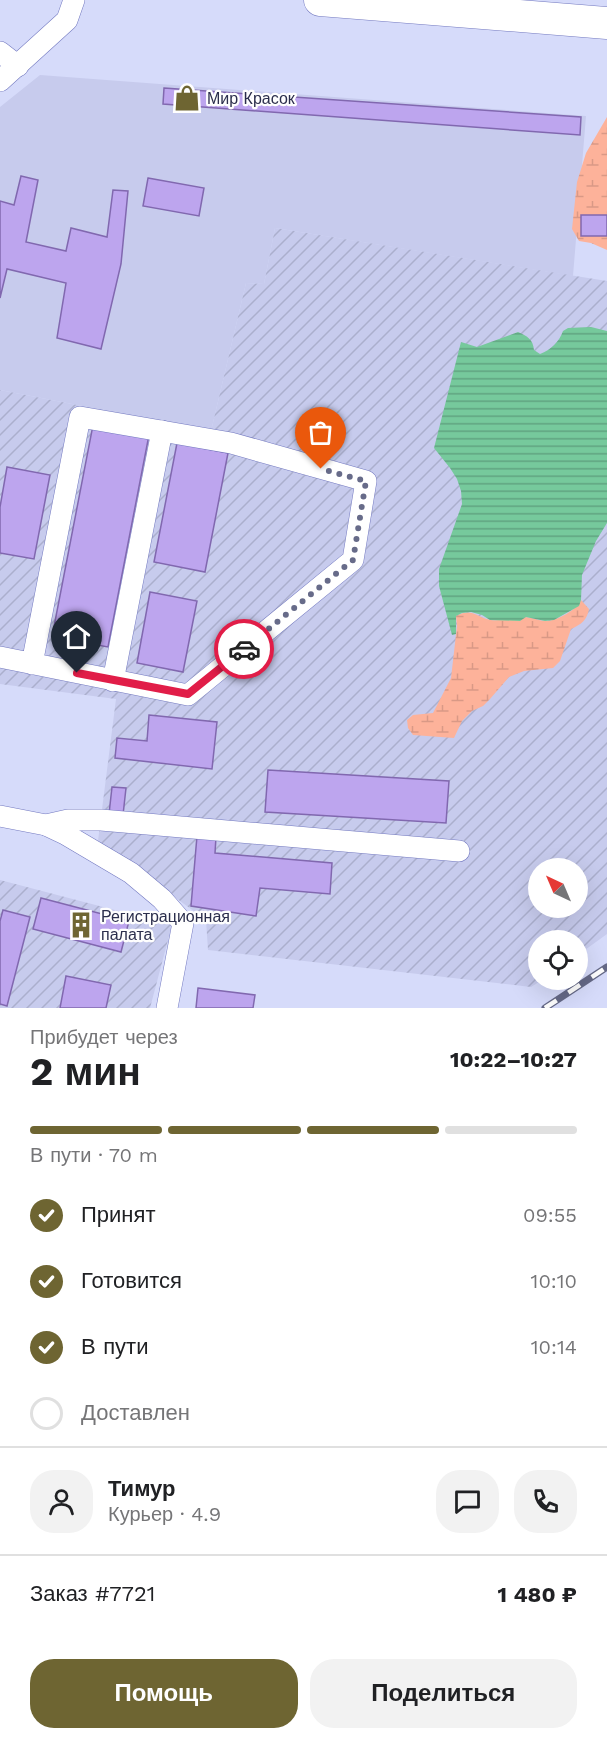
<!DOCTYPE html>
<html lang="ru">
<meta charset="utf-8">
<style>
:root{--surface:#fff;--page:#f2f2f2;--text:#202124;--muted:#757577;--line:#e0e0e0;--accent:#6e6532}
body{margin:0;font-family:"Work Sans",sans-serif;background:var(--page);color:var(--text);height:100vh;display:flex;flex-direction:column;font-size:22px;white-space:nowrap}
*{box-sizing:border-box;margin:0}
p{font-size:20px;color:var(--muted)}
.icon{flex:none;width:33px;height:33px;fill:none;stroke:currentColor;stroke-width:2;stroke-linecap:round;stroke-linejoin:round}
.map{position:relative;height:1008px;overflow:hidden}
.side{display:flex;flex-direction:column;background:var(--surface);flex:1}
.side>*{flex:none}
.needle{width:39px;rotate:316deg}
.controls{position:absolute;left:528px;top:858px;display:grid;gap:12px}
.controls a{display:grid;place-items:center;width:60px;height:60px;border-radius:50%;background:var(--surface);box-shadow:0 6px 24px #0002;font-size:30px}
.pin{position:absolute;display:grid;place-items:center;width:51px;height:51px;color:#fff;margin:-62px -26px;border-radius:50% 50% 50% 0;rotate:-45deg;box-shadow:0 0 6px #0007}
.pin .icon{rotate:45deg}
.courier{position:absolute;display:grid;place-items:center;width:60px;height:60px;margin:-30px;border:4px solid #e11d48;border-radius:50%;background:#fff;color:#222;box-shadow:0 2px 8px #0007}
.overview em{font-style:normal;font-weight:700}
.overview div{display:flex;flex-direction:column-reverse}
.overview{display:flex;align-items:center;justify-content:space-between;height:102px;padding:0 30px}
h1{font-size:39px;font-weight:700;line-height:45px}
.bar{display:grid;grid-template-columns:repeat(4,1fr);gap:9px 6px;align-content:center;height:72px;padding:0 30px}
.bar i{height:8px;border-radius:4px;background:var(--line)}
.bar .current{background:var(--accent)}
.bar p{grid-column:span 4}
.line{display:flex;align-items:center;gap:15px;padding:0 30px;border-top:2px solid var(--line)}
.line div{flex:1}
.round{display:grid;place-items:center;flex:none;width:63px;height:63px;border-radius:24px;background:var(--page)}
ol{padding:0 30px;list-style:none}
li{display:flex;align-items:center;gap:18px;height:66px}
li p{margin-inline-start:auto}
li .icon{padding:6px;border-radius:50%;background:var(--accent);color:#fff;stroke-width:4}
li:last-child{color:var(--muted)}
li i{width:33px;height:33px;border:3px solid var(--line);border-radius:50%}
.button{display:flex;gap:12px;margin-top:auto;padding:12px 30px}
.button a{flex:1;height:69px;border-radius:24px;background:var(--accent);color:#fff;font-size:24px;font-weight:700;line-height:69px;text-align:center}
.button a+a{background:var(--page);color:var(--text)}
.map>svg:first-child{display:block}
</style>
<div class="map">
<svg width="607" height="1008" viewBox="0 0 607 1008">
<defs>
<pattern id="industrial-furrows" width="10" height="10" patternUnits="userSpaceOnUse" patternTransform="scale(1.5)"><rect width="10" height="10" fill="#c7cbed"/><path d="M-1 1l2-2M0 10L10 0M9 11l2-2" fill="none" stroke="#abafcd"/></pattern>
<pattern id="wetland-marsh" width="20" height="14" patternUnits="userSpaceOnUse" patternTransform="scale(1.5)"><rect width="20" height="14" fill="#fdb29a"/><path d="M1 5h8M5 5V1M11 12h8M15 12V8" fill="none" stroke="#d99986"/></pattern>
<pattern id="water-rules" width="6" height="5" patternUnits="userSpaceOnUse" patternTransform="scale(1.5)"><rect width="6" height="5" fill="#76c99c"/><path d="M0 2.5h6" fill="none" stroke="#61a481"/></pattern>
</defs>
<rect width="100%" height="100%" fill="#d6dbfa"/>
<polygon fill="#c7cbed" points="40,75 586,116 573,276 275,228 264,284 246,283 211,431 0,390 0,107"/>
<g fill="url(#industrial-furrows)" fill-rule="evenodd">
<path d="M275,228L607,281V934L578,955V940H538V980H542L531,987L208,950L206,920L98,841L116,699L0,684V390L211,431L246,283L264,284ZM538,868H578V908H538Z"/>
<polygon points="0,880 172,925 150,1008 0,1008"/>
</g>
<g fill="url(#wetland-marsh)">
<polygon points="607,117 607,250 591,243 579,241 572,229 577,182 586,153"/>
<path d="M581,600L589,609C587,620 582,624 571,629L560,661L553,668L524,671L509,677L490,699L483,706L472,711L462,721L454,738L413,735L408,728L407,720L413,715L433,713L451,678L457,626L456,616C473,607 477,618 491,620C501,621 513,618 524,617C531,617 539,621 547,621C558,620 577,610 581,600Z"/>
</g>
<path fill="url(#water-rules)" d="M591,327L607,331V523L596,541L582,575L581,600L579,606L554,620L545,621L526,617L520,621L490,620L482,615L471,612L462,613L456,616V634L452,635L439,586V569L462,504L461,491L457,479L450,468L434,448L461,342L477,347L518,332C527,336 533,339 534,350L540,354C551,350 559,342 563,331L568,328Z"/>
<g fill="#bda5ee" stroke="#8168af" stroke-width="1.5">
<polygon points="164,88 581,117 580,135 163,104"/>
<polygon points="21,176 38,180 26,242 66,251 71,228 107,237 113,190 128,191 121,264 101,349 57,338 66,283 7,269 0,298 0,201 14,205"/>
<polygon points="148,178 204,188 199,216 143,206"/>
<rect x="581" y="215" width="26" height="21"/>
<polygon points="93,425 149,435 108,647 52,637"/>
<polygon points="177,443 228,453 205,572 154,562"/>
<polygon points="7,467 50,475 34,559 0,553 0,507"/>
<polygon points="150,592 197,601 183,672 137,663"/>
<polygon points="149,715 217,722 212,769 115,758 117,738 147,741"/>
<polygon points="268,770 449,781 446,823 265,812"/>
<polygon points="112,787 126,788 123,815 109,814"/>
<polygon points="197,836 216,837 215,853 332,863 330,894 260,888 256,916 191,906"/>
<polygon points="41,898 129,921 121,952 33,929"/>
<polygon points="3,910 30,917 7,1006 0,1004 0,921"/>
<polygon points="66,976 111,985 106,1008 60,1008"/>
<polygon points="198,988 255,995 253,1008 196,1008"/>
</g>
<g fill="none" stroke-linecap="round" stroke-linejoin="round">
<g stroke="#7379c0" stroke-width="22">
<g id="minor">
<polyline points="0,52 18,66"/>
<polyline points="0,81 67,20 74,0"/>
<polyline points="0,657 188,695 353,560 366,481 231,443 80,417 32,664"/>
<polyline points="113,681 162,431"/>
<polyline points="0,816 46,825 65,834 131,873 162,899 183,923 167,1008"/>
<polyline points="46,825 68,820 101,820 459,851"/>
</g>
</g>
<g stroke="#7379c0" stroke-width="33">
<polyline id="highway" points="320,0 607,23"/>
</g>
<use href="#minor" stroke="#fff" stroke-width="21"/>
<use href="#highway" stroke="#fff" stroke-width="32"/>
<g stroke="#656987" stroke-width="7">
<polyline id="rail" points="545,1008 607,967"/>
</g>
<use href="#rail" stroke="#fefefe" stroke-width="4.5" stroke-dasharray="14" stroke-linecap="butt"/>
</g>
<g fill="none" stroke-linecap="round" stroke-linejoin="round">
<polyline stroke="#676b89" stroke-width="6" stroke-dasharray="0 10.8" points="244,649 353,560 366,481 321,469"/>
<polyline stroke="#e11d48" stroke-width="8" points="77,673 188,694 244,649"/>
</g>
<defs>
<g id="shop-bare" transform="scale(2.07)"><path d="M-5-2.5h2.3a2.7 3.5 0 0 1 5.4 0H5L5.5 6h-11ZM-1.5-2.5h3a1.5 2.3 0 0 0-3 0Z" fill="#6e6532" stroke="#fefefe" stroke-width="2.5" paint-order="stroke"/></g>
<g id="building-bare" transform="scale(2.07)"><path d="M-4-6H4V6H1V3H-1V6H-4ZM-2.5-4.3h1.7v1.8h-1.7ZM.8-4.3h1.7v1.8H.8ZM-2.5-1h1.7V.8h-1.7ZM.8-1h1.7V.8H.8Z" fill="#6e6532" stroke="#fefefe" stroke-width="2.5" paint-order="stroke"/></g>
</defs>
<g fill-rule="evenodd">
<use href="#shop-bare" x="187" y="98"/>
<use href="#building-bare" x="81" y="925"/>
</g>
<g text-anchor="middle" dominant-baseline="central" stroke-width="4.5" stroke-linejoin="round" paint-order="stroke">
<g font-size="16" fill="#2b2e4c" stroke="#fefefe" text-anchor="start">
<text x="207" y="98">Мир Красок</text>
<text x="101" y="916">Регистрационная<tspan x="101" dy="18">палата</tspan></text>
</g>
</g>
</svg>
<div class="controls">
<a><svg class="needle" viewBox="-14 -14 28 28"><path d="M0-13l5 13h-10z" fill="#e53935"/><path d="M0 13l5-13h-10z" fill="#757577"/></svg></a>
<a><svg class="icon" aria-label="locate" viewBox="0 0 24 24"><circle cx="12" cy="12" r="6"/><path d="M12 2v4M12 18v4M2 12h4M18 12h4"/></svg></a>
</div>
<div class="pin" style="left:321px;top:469px;background:#ea580c"><svg class="icon" aria-label="bag" viewBox="0 0 24 24"><path d="M5 8h14l-1 12H6zM9 8a3 3 0 0 1 6 0"/></svg></div>
<div class="pin" style="left:77px;top:673px;background:#1f2937"><svg class="icon" aria-label="home" viewBox="0 0 24 24"><path d="M3 11l9-7 9 7M6 9v11h12V9"/></svg></div>
<div class="courier" style="left:244px;top:649px"><svg class="icon" aria-label="car" viewBox="0 0 24 24"><path d="M5 17H2v-5l4-1 3-4h7l3 4 3 1v5h-3M9 17h6M6 11h13"/><circle cx="7" cy="17" r="2"/><circle cx="17" cy="17" r="2"/></svg></div>
</div>
<section class="side">
<div class="overview"><div><h1>2 мин</h1><p>Прибудет через</p></div><em>10:22–10:27</em></div>
<div class="bar"><i class="current"></i><i class="current"></i><i class="current"></i><i></i><p>В пути · 70 m</p></div>
<ol>
<li><svg class="icon" aria-label="check" viewBox="0 0 24 24"><path d="M5 12l5 5 9-10"/></svg>Принят<p>09:55</p></li>
<li><svg class="icon" aria-label="check" viewBox="0 0 24 24"><path d="M5 12l5 5 9-10"/></svg>Готовится<p>10:10</p></li>
<li><svg class="icon" aria-label="check" viewBox="0 0 24 24"><path d="M5 12l5 5 9-10"/></svg>В пути<p>10:14</p></li>
<li><i></i>Доставлен</li>
</ol>
<div class="line" style="height:108px"><a class="round"><svg class="icon" aria-label="person" viewBox="0 0 24 24"><circle cx="12" cy="8" r="4"/><path d="M4 21q1-7 8-7t8 7"/></svg></a><div><b>Тимур</b><p>Курьер · 4.9</p></div><a class="round"><svg class="icon" aria-label="chat" viewBox="0 0 24 24"><path d="M4 5h16v11H9l-5 4z"/></svg></a><a class="round"><svg class="icon" aria-label="phone" viewBox="0 0 24 24"><path d="M5 4h4l2 5-3 2q2 4 5 5l2-3 5 2v4C11 20 4 13 5 4z"/></svg></a></div>
<div class="line" style="height:78px"><div>Заказ #7721</div><b>1 480 ₽</b></div>
<div class="button"><a>Помощь</a><a>Поделиться</a></div>
</section>
